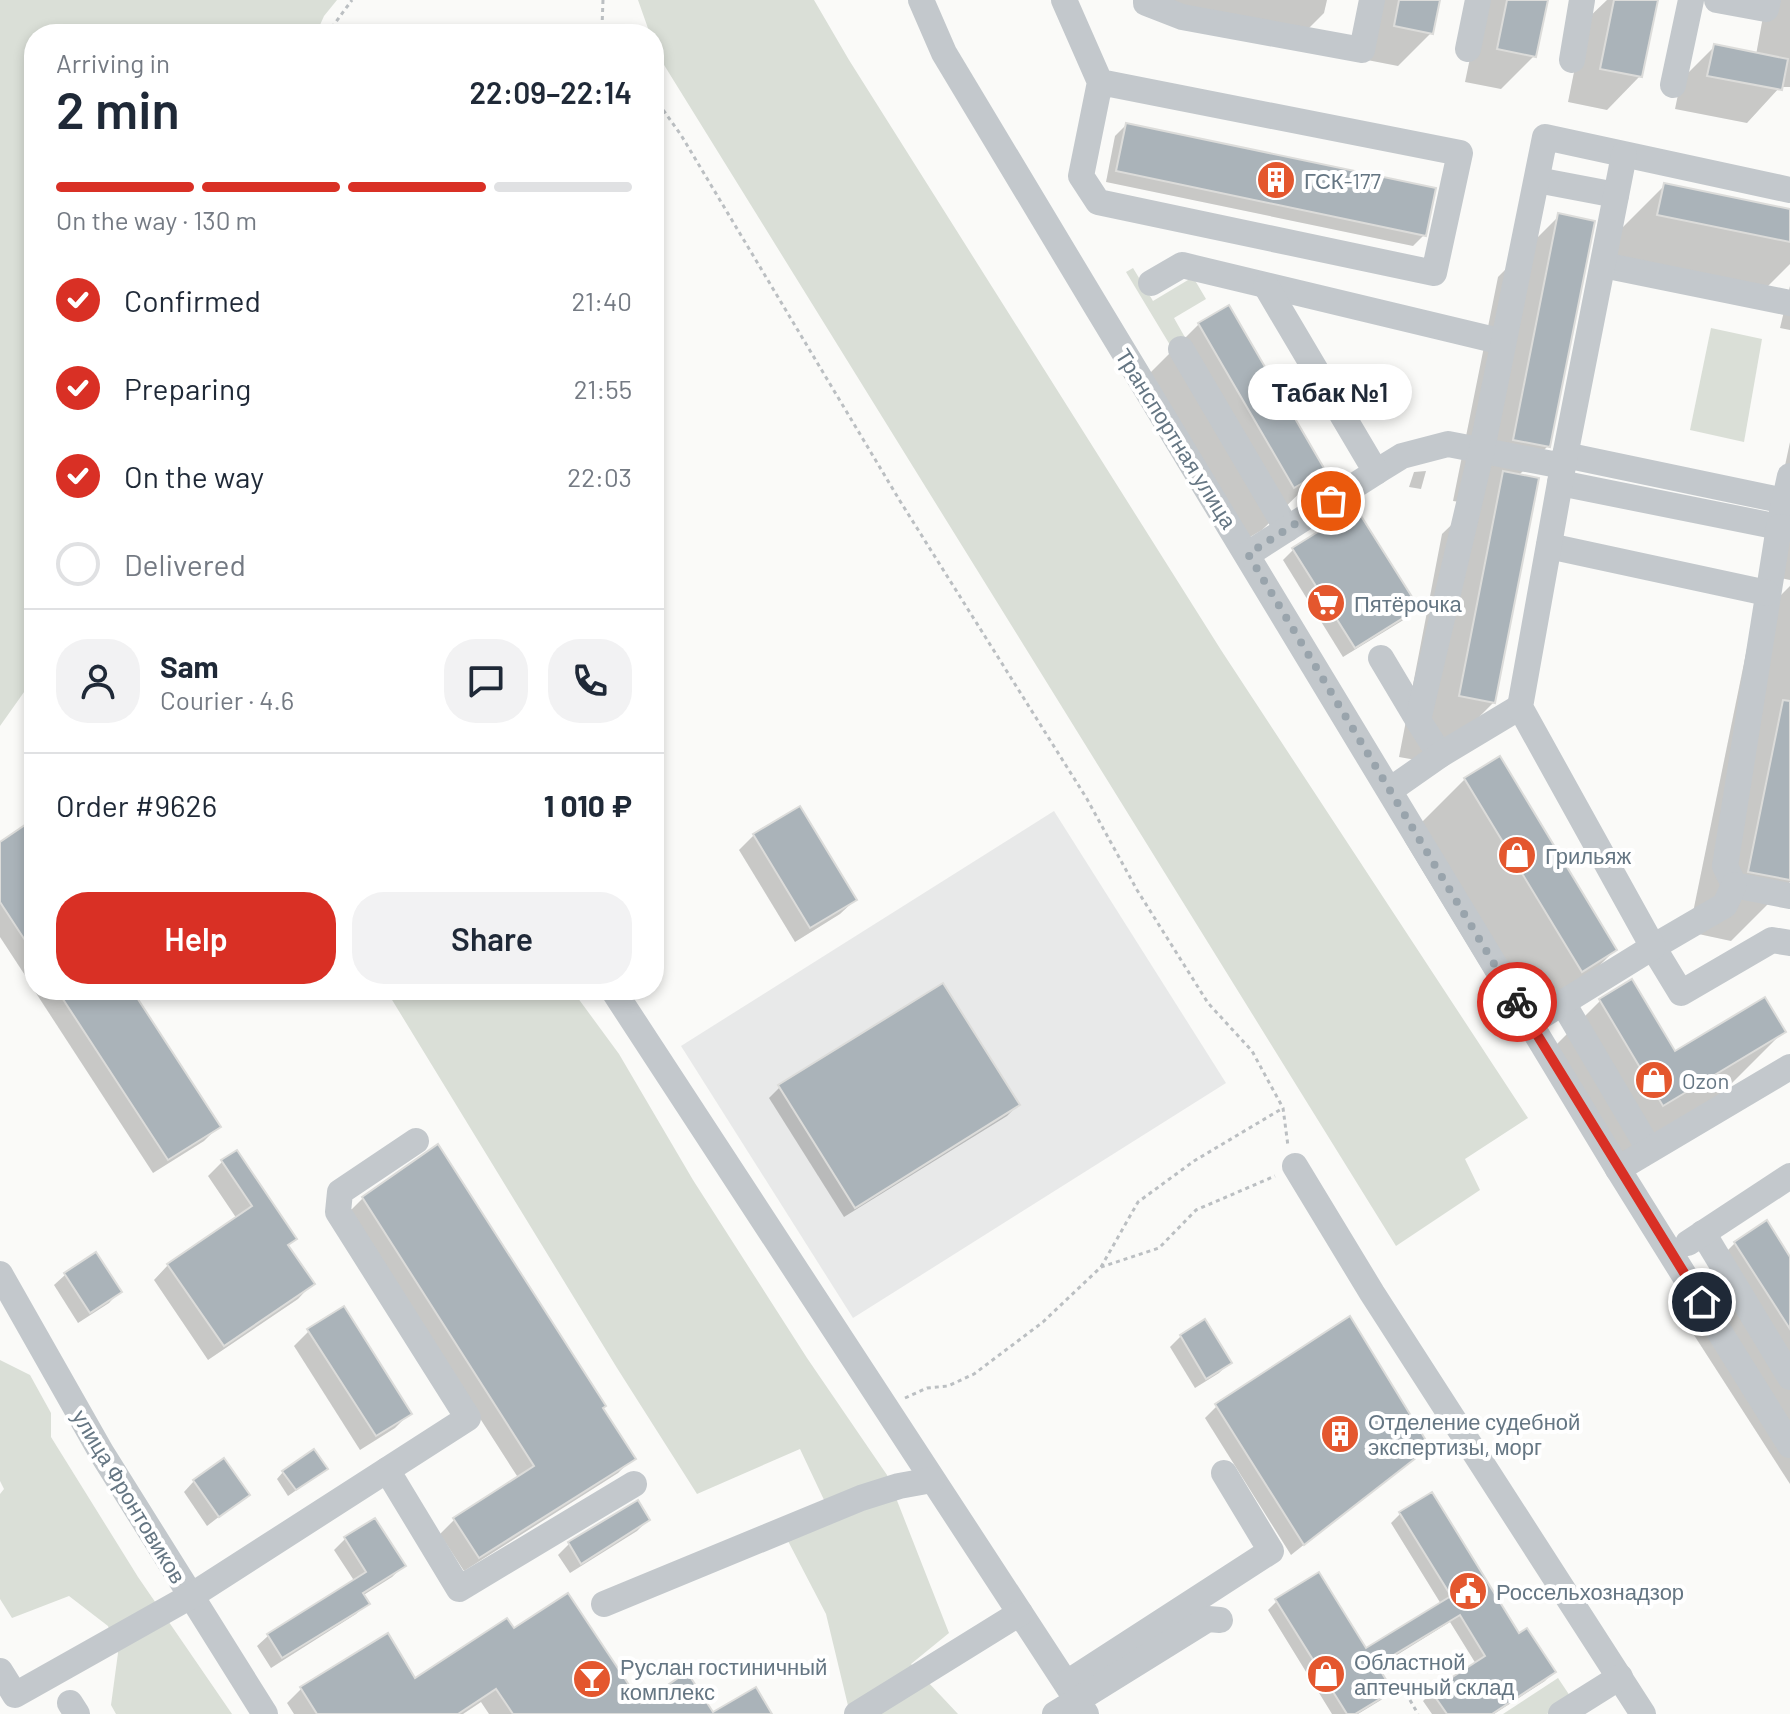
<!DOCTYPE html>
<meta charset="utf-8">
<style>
:root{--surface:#fff;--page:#f2f2f3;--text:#1f2937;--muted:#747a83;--line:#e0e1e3;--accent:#d93025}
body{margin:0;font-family:Barlow,sans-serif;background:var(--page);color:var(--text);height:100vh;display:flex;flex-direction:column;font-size:30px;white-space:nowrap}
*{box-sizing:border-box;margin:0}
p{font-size:26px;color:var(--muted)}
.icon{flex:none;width:44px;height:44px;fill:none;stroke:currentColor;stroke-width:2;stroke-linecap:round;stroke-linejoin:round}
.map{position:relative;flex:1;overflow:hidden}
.details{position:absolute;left:24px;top:24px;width:640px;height:976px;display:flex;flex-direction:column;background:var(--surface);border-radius:32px;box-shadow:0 4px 12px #0003}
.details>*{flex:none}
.pin{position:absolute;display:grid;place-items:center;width:68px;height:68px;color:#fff;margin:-34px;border:4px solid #fff;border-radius:50%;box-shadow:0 2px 8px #0007}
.courier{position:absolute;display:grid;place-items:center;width:80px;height:80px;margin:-40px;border:6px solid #d93025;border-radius:50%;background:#fff;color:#222;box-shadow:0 2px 10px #0007}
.bubble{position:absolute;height:56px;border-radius:28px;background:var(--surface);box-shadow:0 4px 12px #0003;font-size:26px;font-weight:600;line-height:56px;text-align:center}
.summary em{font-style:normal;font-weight:600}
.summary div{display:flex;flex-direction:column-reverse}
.summary{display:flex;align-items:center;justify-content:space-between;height:136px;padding:0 32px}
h1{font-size:52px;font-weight:600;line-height:60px}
.bar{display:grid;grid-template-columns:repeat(4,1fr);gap:12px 8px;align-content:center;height:96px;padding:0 32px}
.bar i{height:10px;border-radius:6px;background:var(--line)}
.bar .selected{background:var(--accent)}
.bar p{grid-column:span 4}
.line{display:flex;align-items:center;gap:20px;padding:0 32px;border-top:2px solid var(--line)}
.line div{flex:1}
.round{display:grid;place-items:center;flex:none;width:84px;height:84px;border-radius:32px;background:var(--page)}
ol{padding:0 32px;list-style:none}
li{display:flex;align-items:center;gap:24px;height:88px}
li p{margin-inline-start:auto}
li .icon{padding:8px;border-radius:50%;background:var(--accent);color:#fff;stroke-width:4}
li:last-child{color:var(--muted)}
li i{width:44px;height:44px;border:4px solid var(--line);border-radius:50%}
.cta{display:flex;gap:16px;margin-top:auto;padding:16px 32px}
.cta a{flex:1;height:92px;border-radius:32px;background:var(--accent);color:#fff;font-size:32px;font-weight:600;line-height:92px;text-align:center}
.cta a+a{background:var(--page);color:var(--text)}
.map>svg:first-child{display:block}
</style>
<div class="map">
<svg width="1790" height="1714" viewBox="0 0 1790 1714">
<rect width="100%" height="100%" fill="#fafaf8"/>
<polygon fill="#e8e9e9" points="1054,811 1226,1083 853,1318 681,1046"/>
<g fill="#dadfd7">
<polygon points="0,0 337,0 324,16 316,34 34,34 34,678 0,726"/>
<polygon points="638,0 814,0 849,60 1221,650 1528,1118 1465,1159 1480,1190 1396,1246 656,52 654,34 650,34"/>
<polygon points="1133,268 1153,301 1193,277 1206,299 1174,318 1187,341 1173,350 1126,272"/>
<polygon points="1711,328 1762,339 1744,442 1690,430"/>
<polygon points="386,990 572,990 619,1054 693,1180 807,1358 887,1475 949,1633 911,1664 958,1714 850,1714 826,1614 788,1541 833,1519 800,1449 697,1494 617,1368"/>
<polygon points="0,1360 30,1375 51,1413 51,1437 138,1577 232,1714 116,1714 111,1705 118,1653 108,1626 69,1596 12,1618 0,1599 0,1494 4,1489 0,1481"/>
<polygon points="1558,1678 1572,1699 1547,1714 1503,1714"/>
</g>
<g fill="#0003">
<polygon points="1169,0 1327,0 1324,13 1291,46"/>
<polygon points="1374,0 1438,0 1431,33 1398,66 1362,59"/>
<polygon points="1486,0 1546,0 1534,56 1501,89 1465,82 1481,5"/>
<polygon points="1607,0 1656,0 1640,76 1607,110 1568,102 1584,22"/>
<polygon points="1766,0 1790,0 1790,87 1780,87 1747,123 1675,109 1681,80 1714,47 1756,55"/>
<polygon points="1126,125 1424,235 1413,246 1106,182 1115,136"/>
<polygon points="1664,186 1790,211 1790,264 1763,291 1613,260 1619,231"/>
<polygon points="1559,216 1548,446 1518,476 1494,702 1433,763 1399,757 1442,534 1473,504 1453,501 1498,277"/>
<polygon points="1790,286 1790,330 1780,328"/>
<polygon points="1199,324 1323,470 1262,530 1233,547 1138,385"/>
<polygon points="1790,442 1790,580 1762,574"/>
<polygon points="1426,471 1421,489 1409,487 1414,472"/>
<polygon points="1293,550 1416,608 1405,619 1343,657 1283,560"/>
<polygon points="1790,586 1790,882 1731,941 1689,932 1752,624"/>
<polygon points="1465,779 1615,950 1554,1011 1520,1031 1404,840"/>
<polygon points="754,835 855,900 840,914 795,942 739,850"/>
<polygon points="34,842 34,989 0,937 0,844"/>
<polygon points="1631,982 1675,1054 1783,1032 1722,1093 1602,1165 1539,1062 1600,1001"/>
<polygon points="34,990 129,990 218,1127 204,1141 153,1173"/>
<polygon points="780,1087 1018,1105 1007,1116 844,1217 769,1098"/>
<polygon points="222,1162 312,1284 298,1299 208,1360 154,1280 168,1265 237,1219 208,1176"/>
<polygon points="363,1198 601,1408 633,1458 618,1473 464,1571 440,1534 455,1519 519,1479 348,1213"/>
<polygon points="1735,1243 1790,1260 1790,1484 1674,1304"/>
<polygon points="95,1255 119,1292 109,1303 78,1323 54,1285 65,1275"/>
<polygon points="1205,1322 1230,1362 1219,1373 1195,1388 1170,1347 1181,1336"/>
<polygon points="309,1331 410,1413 395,1428 360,1450 294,1346"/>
<polygon points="1217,1406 1427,1447 1291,1555 1205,1418"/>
<polygon points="283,1472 318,1475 288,1496 277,1479"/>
<polygon points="194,1481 247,1495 207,1526 184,1492"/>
<polygon points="1432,1494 1519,1636 1554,1671 1545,1681 1494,1714 1432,1714 1423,1701 1432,1692 1476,1664 1450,1622 1376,1668 1390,1690 1381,1700 1358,1714 1332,1714 1268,1610 1277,1601 1365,1651 1441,1604 1391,1523 1400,1514"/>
<polygon points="637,1503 648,1520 637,1531 570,1573 558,1555 569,1544"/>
<polygon points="374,1521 403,1566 392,1577 362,1596 367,1603 356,1614 271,1668 257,1646 268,1636 355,1582 334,1550 345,1539"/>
<polygon points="513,1631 640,1706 712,1714 489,1714 481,1702 463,1714 294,1714 287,1703 302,1688 415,1681"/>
</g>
<g fill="#aab3b9" stroke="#dcdcda" stroke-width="2">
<polygon points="1399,0 1440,0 1433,34 1394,26"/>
<polygon points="1507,0 1548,0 1536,57 1497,49"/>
<polygon points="1614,0 1658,0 1642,77 1600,69"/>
<polygon points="1714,44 1788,59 1782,90 1707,76"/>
<polygon points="1126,123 1436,188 1426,236 1116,171"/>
<polygon points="1664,183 1790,209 1790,242 1657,215"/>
<polygon points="1558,213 1595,221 1550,447 1513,440"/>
<polygon points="1229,305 1325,470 1294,488 1198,323"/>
<polygon points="1503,471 1539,478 1495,703 1459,696"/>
<polygon points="1356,508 1419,608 1355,648 1292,548"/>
<polygon points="1783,700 1790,701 1790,880 1748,872"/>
<polygon points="1500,756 1617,950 1582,972 1464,778"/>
<polygon points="800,806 857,900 810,928 753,834"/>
<polygon points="25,825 34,839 34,954 0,902 0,842"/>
<polygon points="1632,979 1675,1051 1765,997 1786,1032 1663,1106 1599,999"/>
<polygon points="943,983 1020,1105 855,1208 778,1085"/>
<polygon points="57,990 132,990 221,1127 168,1160"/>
<polygon points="438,1144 606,1406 603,1408 636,1459 479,1558 453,1518 534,1466 362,1197"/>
<polygon points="237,1150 297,1239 288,1245 315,1284 224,1346 167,1264 252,1206 221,1160"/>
<polygon points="1767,1220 1790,1257 1790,1329 1734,1242"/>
<polygon points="96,1252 122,1292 90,1313 64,1273"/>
<polygon points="344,1306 412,1414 376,1436 307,1329"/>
<polygon points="1350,1316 1430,1447 1304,1545 1215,1404"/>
<polygon points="1205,1319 1232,1363 1206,1379 1180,1335"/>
<polygon points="314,1449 328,1469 296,1490 282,1471"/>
<polygon points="224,1458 250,1495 219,1517 193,1480"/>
<polygon points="1432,1492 1519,1633 1527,1628 1556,1672 1492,1714 1447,1714 1431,1691 1485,1656 1460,1615 1377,1665 1393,1691 1355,1714 1347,1714 1275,1599 1319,1572 1366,1648 1451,1596 1399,1512"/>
<polygon points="638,1500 650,1520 581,1564 568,1542"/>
<polygon points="375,1518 406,1566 363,1593 370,1604 282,1658 267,1634 366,1572 344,1537"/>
<polygon points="568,1593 641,1703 687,1672 713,1712 756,1687 772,1714 513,1714 496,1689 458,1714 317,1714 300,1687 388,1633 415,1678 507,1618 514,1628"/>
</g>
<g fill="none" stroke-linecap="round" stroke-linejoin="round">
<g stroke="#bbbfc2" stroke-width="3" stroke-dasharray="4 4" stroke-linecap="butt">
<polyline points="603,0 602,27 607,34"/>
<polyline points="327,34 352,0"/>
<polyline points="654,97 681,135 900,501 1087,799 1137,890 1208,1003 1252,1051 1283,1108 1288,1146"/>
<polyline points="1101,1267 1138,1202 1194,1161 1283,1108"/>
<polyline points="905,1398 927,1388 948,1386 974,1374 1043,1322 1101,1267 1159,1248 1196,1210 1275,1176"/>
<polyline points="1406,1693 1418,1714"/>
</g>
<g stroke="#c3c8cc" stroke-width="26">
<polyline points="921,0 944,53 1096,306 1618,1169 1790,1445"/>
<polyline points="1064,0 1100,82 1081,176 1098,202 1434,273 1460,153 1100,82"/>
<polyline points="1146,0 1146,3 1182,17 1362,50 1372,0"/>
<polyline points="1717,0 1766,9 1768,0"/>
<polyline points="1468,49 1478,0"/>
<polyline points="1572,60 1582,0"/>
<polyline points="1673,85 1691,0"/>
<polyline points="1537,180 1616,195"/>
<polyline points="1603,265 1790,303"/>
<polyline points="1151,283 1182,265 1503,342"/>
<polyline points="1181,349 1287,529"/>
<polyline points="1565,455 1785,501"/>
<polyline points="1376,472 1402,456 1448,444 1563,466"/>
<polyline points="1560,483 1779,527 1790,476"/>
<polyline points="1790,529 1779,527 1725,866 1734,885 1790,896"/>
<polyline points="1549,546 1767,593"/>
<polyline points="1248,554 1376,472 1266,286"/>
<polyline points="1381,658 1418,720"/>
<polyline points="1440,755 1418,720 1482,449 1545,137 1790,190"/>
<polyline points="1390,790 1440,755 1520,707"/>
<polyline points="1734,885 1725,905 1653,947 1681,993 1772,940 1790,943"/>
<polyline points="613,990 1086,1714"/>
<polyline points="1563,1003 1649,1149"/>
<polyline points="1530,1023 1653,947 1520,707 1563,466 1624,155"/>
<polyline points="1295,1166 1372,1293 1643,1714"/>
<polyline points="1618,1169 1790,1067"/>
<polyline points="1703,1233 1790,1377"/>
<polyline points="1688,1243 1790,1176"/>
<polyline points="0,1274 101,1452 265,1714"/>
<polyline points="387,1470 459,1589 634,1484"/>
<polyline points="604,1604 861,1498 899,1486 932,1480"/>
<polyline points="0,1671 15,1695 191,1596 468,1418 338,1212 340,1192 416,1141"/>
<polyline points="1067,1683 1271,1551 1224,1473"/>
<polyline points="70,1703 77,1714"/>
<polyline points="857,1714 1020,1613"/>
<polyline points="1055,1714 1208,1619 1220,1620"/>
<polyline points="1561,1714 1620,1677"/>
</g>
</g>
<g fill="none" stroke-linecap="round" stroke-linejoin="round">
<polyline stroke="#99a4ac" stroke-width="8" stroke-dasharray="0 14.4" points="1331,501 1248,554 1517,1002"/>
<polyline stroke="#d93025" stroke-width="10" points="1517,1002 1702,1302"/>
</g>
<defs>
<g id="building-disc" transform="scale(2)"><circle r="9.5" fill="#e4572e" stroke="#fff"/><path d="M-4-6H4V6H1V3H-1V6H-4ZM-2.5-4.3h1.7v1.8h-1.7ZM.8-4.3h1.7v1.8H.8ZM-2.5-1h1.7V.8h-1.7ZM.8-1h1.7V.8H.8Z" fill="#fff"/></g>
<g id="supermarket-disc" transform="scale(2)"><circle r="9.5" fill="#e4572e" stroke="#fff"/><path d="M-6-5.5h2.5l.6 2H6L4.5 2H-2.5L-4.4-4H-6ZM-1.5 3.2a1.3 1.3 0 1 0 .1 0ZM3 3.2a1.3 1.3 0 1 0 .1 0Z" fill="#fff"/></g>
<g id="shop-disc" transform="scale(2)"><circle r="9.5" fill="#e4572e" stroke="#fff"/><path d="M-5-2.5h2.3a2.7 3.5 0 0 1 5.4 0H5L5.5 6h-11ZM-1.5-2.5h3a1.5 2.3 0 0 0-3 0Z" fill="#fff"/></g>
<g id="civic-disc" transform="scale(2)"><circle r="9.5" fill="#e4572e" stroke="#fff"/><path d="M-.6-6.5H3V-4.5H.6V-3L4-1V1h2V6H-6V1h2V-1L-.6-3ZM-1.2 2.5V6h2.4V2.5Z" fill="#fff"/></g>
<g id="bar-disc" transform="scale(2)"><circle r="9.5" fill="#e4572e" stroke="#fff"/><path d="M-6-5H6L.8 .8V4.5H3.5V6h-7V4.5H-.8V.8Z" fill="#fff"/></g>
</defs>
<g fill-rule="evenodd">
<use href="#building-disc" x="1276" y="180"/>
<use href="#supermarket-disc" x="1326" y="603"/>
<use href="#shop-disc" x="1517" y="855"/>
<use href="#shop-disc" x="1654" y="1080"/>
<use href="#building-disc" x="1340" y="1434"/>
<use href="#civic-disc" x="1468" y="1591"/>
<use href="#shop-disc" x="1326" y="1674"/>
<use href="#bar-disc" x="592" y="1679"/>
</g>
<g text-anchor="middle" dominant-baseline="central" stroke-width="8" stroke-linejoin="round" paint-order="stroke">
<g font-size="22" fill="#657683" stroke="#fff" text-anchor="start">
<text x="1304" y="180">ГСК-177</text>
<text x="1354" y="603">Пятёрочка</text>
<text x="1545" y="855">Грильяж</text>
<text x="1682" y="1080">Ozon</text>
<text x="1368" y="1421">Отделение судебной<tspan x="1368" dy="25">экспертизы, морг</tspan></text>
<text x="1496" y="1591">Россельхознадзор</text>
<text x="1354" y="1661">Областной<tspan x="1354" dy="25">аптечный склад</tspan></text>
<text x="620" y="1666">Руслан гостиничный<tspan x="620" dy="25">комплекс</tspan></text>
</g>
<g font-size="22" fill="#657683" stroke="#fff">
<text transform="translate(1177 438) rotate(58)">Транспортная улица</text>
<text transform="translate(130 1496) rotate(59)">улица Фронтовиков</text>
</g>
</g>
</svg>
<div class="pin" style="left:1331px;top:501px;background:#ea580c"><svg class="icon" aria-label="bag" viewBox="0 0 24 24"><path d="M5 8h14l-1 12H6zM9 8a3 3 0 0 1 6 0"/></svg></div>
<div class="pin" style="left:1702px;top:1302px;background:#1f2937"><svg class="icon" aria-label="home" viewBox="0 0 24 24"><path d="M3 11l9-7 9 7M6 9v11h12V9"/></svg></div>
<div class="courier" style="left:1517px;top:1002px"><svg class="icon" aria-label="bike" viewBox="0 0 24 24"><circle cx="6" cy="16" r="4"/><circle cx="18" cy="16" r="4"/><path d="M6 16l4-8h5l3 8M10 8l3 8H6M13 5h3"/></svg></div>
<div class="bubble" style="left:1248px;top:364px;width:164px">Табак №1</div>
<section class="details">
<div class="summary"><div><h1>2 min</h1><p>Arriving in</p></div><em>22:09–22:14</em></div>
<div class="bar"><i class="selected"></i><i class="selected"></i><i class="selected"></i><i></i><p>On the way · 130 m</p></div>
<ol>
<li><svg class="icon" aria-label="check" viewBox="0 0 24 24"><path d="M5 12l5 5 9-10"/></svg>Confirmed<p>21:40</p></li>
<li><svg class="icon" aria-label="check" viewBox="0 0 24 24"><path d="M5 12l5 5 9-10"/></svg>Preparing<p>21:55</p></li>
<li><svg class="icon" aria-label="check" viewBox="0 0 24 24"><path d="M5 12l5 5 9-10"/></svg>On the way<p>22:03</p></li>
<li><i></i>Delivered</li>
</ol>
<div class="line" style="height:144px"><a class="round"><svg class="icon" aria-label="person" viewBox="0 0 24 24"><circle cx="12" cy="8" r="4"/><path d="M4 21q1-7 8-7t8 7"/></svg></a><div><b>Sam</b><p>Courier · 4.6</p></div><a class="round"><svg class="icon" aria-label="chat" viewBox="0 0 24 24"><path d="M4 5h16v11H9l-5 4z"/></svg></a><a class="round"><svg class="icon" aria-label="phone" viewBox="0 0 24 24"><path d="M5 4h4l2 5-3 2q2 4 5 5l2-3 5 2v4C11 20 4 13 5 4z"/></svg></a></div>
<div class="line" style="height:104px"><div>Order #9626</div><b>1 010 ₽</b></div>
<div class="cta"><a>Help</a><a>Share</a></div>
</section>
</div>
